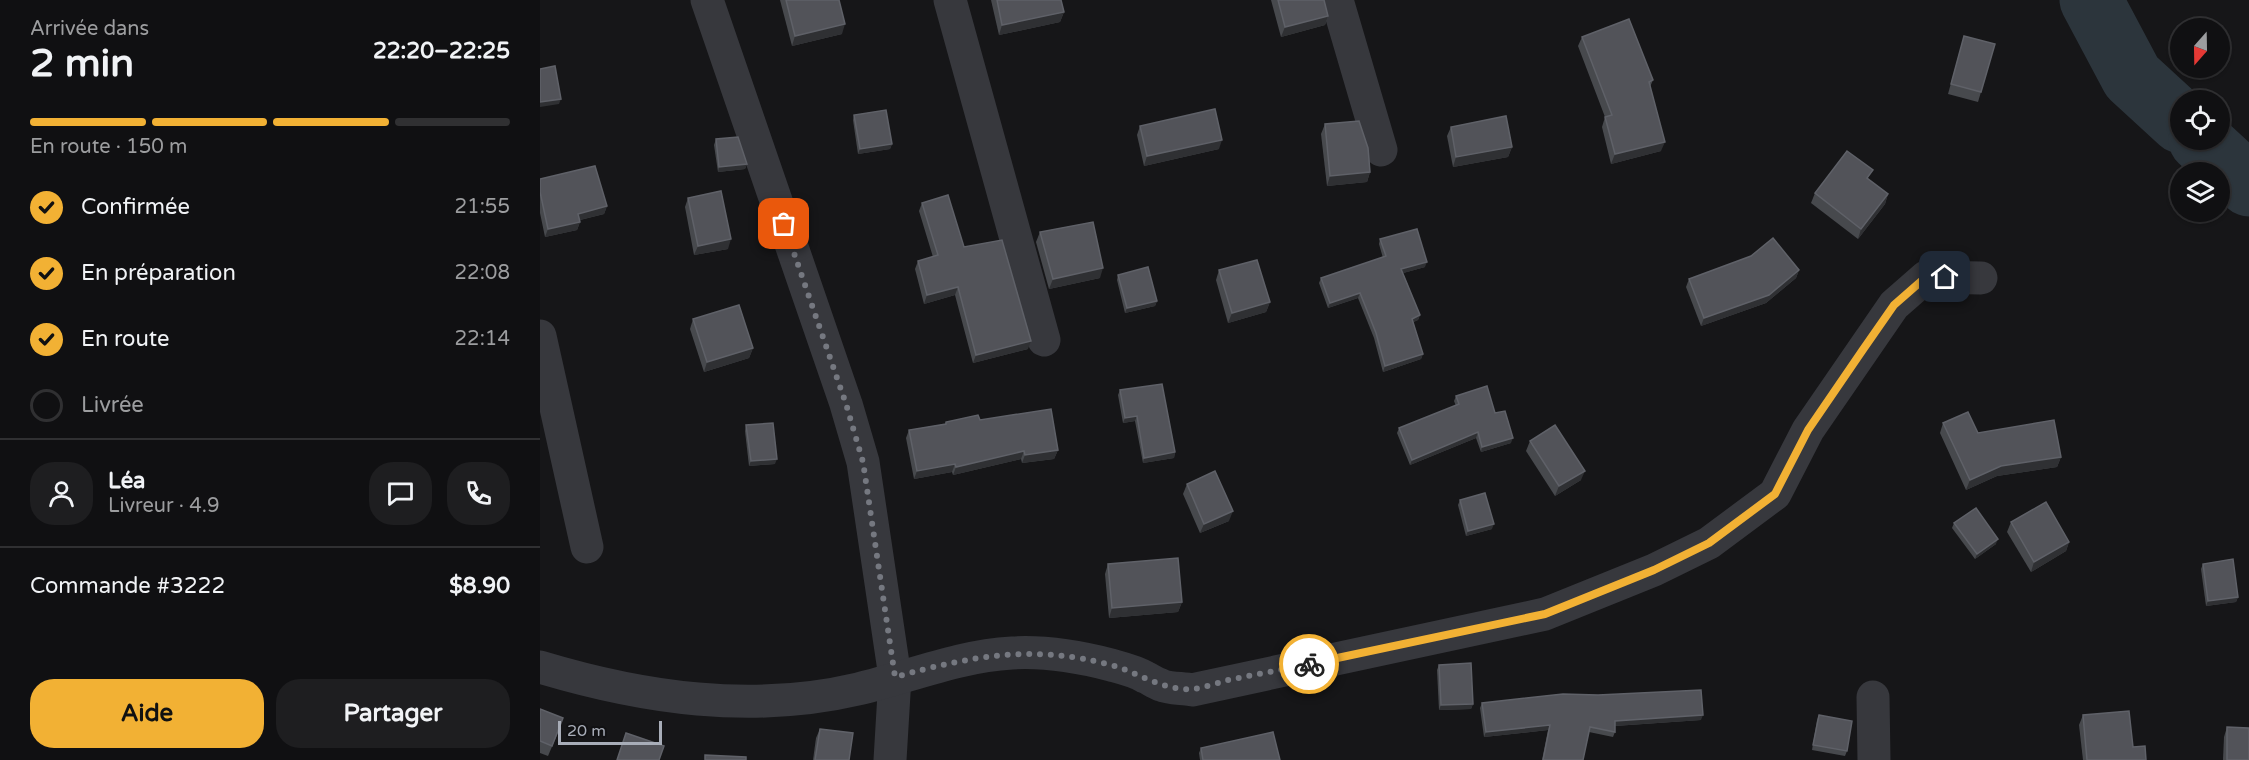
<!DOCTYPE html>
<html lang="fr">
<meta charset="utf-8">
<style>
:root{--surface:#101012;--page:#1e1e20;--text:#f1f3f6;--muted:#9c9d9f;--line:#303032;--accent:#f2b134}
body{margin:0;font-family:"Varela Round",sans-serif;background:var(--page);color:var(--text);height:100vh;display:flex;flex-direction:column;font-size:22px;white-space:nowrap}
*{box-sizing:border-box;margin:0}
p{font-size:20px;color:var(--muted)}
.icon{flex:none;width:33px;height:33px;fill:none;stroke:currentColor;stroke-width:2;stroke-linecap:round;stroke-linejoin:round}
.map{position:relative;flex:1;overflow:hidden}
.panel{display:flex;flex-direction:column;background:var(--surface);width:540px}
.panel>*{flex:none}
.needle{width:39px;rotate:200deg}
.controls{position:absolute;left:1630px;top:18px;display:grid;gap:12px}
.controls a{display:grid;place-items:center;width:60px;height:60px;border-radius:50%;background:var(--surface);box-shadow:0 2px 4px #0004,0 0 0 2px var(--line);font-size:30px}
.scale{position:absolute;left:18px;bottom:15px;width:104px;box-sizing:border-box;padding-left:6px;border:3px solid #a8adb8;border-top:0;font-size:16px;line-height:21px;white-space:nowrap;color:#a8adb8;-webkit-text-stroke:4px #111113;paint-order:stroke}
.pin{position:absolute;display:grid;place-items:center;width:51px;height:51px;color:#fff;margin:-26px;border-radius:12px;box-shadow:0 3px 9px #0006}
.courier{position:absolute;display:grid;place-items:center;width:60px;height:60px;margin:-30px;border:4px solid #f2b134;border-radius:50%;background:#fff;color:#222;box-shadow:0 2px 8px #0007}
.summary em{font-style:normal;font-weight:700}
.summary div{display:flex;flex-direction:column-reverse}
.summary{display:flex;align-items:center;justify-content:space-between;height:102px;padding:0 30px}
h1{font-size:39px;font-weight:700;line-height:45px}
.bar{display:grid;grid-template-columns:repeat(4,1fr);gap:9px 6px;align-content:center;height:72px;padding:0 30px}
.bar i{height:8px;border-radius:4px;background:var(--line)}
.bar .current{background:var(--accent)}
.bar p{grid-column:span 4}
.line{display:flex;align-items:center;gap:15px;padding:0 30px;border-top:2px solid var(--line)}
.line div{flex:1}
.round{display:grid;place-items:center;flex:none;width:63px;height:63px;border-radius:24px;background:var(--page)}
ol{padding:0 30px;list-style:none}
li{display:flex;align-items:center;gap:18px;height:66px}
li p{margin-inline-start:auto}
li .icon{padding:6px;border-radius:50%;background:var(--accent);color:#111;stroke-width:4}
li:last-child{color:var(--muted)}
li i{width:33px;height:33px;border:3px solid var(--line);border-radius:50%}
.action{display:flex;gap:12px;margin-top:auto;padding:12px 30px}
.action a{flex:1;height:69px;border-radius:24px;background:var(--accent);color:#111;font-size:24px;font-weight:700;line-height:69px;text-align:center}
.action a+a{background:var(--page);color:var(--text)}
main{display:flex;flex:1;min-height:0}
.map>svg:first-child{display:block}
</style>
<main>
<section class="panel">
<div class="summary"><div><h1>2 min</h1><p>Arrivée dans</p></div><em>22:20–22:25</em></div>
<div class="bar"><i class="current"></i><i class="current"></i><i class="current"></i><i></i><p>En route · 150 m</p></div>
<ol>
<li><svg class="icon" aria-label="check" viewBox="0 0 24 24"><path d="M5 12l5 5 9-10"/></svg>Confirmée<p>21:55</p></li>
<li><svg class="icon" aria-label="check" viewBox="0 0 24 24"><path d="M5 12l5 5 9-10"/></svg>En préparation<p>22:08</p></li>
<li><svg class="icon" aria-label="check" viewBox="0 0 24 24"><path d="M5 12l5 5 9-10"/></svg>En route<p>22:14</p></li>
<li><i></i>Livrée</li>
</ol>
<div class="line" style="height:108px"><a class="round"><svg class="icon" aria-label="person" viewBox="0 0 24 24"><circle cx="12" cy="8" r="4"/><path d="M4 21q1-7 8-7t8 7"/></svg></a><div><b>Léa</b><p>Livreur · 4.9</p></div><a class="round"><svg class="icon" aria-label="chat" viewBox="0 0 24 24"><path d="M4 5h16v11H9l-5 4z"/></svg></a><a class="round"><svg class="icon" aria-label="phone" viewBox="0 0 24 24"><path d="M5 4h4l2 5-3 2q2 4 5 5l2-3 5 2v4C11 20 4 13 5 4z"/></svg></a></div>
<div class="line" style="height:78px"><div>Commande #3222</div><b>$8.90</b></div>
<div class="action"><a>Aide</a><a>Partager</a></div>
</section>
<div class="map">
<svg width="1709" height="760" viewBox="0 0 1709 760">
<rect width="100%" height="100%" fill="#161618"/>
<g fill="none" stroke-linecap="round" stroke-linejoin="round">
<g stroke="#2c353c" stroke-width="63">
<polyline points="1551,0 1592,77 1641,122"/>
<polyline points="1660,140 1709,185"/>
</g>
<g stroke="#37383d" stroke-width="33">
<polyline points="167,0 306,404 323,462 355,677 350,760"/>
<polyline points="410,0 504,340"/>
<polyline points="797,0 841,150"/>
<polyline points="0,336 47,547"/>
<path d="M0,667C103,698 212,714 318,689C369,677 418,656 472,653C504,651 540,657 571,665C582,668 595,671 605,677C610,679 615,683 621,685C630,689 643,688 652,690L1005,614L1114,570L1169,543L1235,494L1268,430L1354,305L1386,277L1441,278"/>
<polyline points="1333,697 1334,760"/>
</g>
</g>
<g fill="#47494d">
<polygon points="240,0 299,0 302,34 252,46"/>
<polygon points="451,0 521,0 524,12 520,22 459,35"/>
<polygon points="731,0 784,0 788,16 785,25 741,37"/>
<polygon points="1424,36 1441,92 1438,102 1408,94"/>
<polygon points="1042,37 1113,80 1110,87 1121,151 1071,164 1062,127 1065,117 1038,46"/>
<polygon points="314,115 352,144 350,149 318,154 313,120"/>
<polygon points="785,124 830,172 827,182 787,186 781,134"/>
<polygon points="600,126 679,149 604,166 597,135"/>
<polygon points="911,127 972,147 968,157 913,167 907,136"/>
<polygon points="176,139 207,164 205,169 178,172 174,145"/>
<polygon points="0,179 67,206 64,214 40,220 40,222 37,230 5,237 0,213"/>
<polygon points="1329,180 1348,194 1345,204 1318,239 1271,203 1275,193"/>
<polygon points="148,198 188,249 154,255 145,207"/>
<polygon points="382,203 424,247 488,349 433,363 415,295 384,304 375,269 378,261 393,257 379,211"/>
<polygon points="500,232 560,278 509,289 496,242"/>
<polygon points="840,239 885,267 863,273 880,315 878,320 873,322 883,354 881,359 843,372 834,338 818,298 788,308 779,283 781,278 843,258 839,244"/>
<polygon points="679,270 730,302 726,312 688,323 676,280"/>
<polygon points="1259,270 1256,278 1226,303 1161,326 1146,287 1149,279"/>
<polygon points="578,275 617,301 615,306 585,313 577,280"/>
<polygon points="153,319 213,348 209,358 164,372 150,329"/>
<polygon points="580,390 635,452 634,458 603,463 595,421 583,423 578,395"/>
<polygon points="916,396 955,413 971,443 941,452 936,438 870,465 857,433 859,428 916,406 914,401"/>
<polygon points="440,420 518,450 514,459 482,463 481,459 413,475 412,472 374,479 366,438 369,430 405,424 406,422"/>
<polygon points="1403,423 1438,433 1521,457 1517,467 1457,476 1426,490 1400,433"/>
<polygon points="206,425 235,464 209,466 205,431"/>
<polygon points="990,441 1041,480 1015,496 986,451"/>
<polygon points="647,484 689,521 660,533 643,494"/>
<polygon points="920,500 952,529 926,536 918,505"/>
<polygon points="1471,522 1529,542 1526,551 1491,572 1467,532"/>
<polygon points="1414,523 1456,544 1435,559 1412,528"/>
<polygon points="568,564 642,602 638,612 569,618 565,574"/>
<polygon points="1663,564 1698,597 1696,602 1666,606 1661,569"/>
<polygon points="899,665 933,704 931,709 899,710 897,670"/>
<polygon points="942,703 1161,720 1075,726 1075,732 1073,737 1049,732 1043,760 1002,760 1008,730 944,737 940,708"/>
<polygon points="0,709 20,728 8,756 0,753"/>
<polygon points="1279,715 1307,751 1305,756 1272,750 1277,720"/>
<polygon points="1543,715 1593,747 1606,760 1543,760 1539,725"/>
<polygon points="1687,727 1709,760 1683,760 1684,737"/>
<polygon points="280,729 309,760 273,760 276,738"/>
<polygon points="661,748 740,760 660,760 659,753"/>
</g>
<g fill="#2f3033">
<polygon points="524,12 520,22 459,35 462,25"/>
<polygon points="788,16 785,25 741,37 745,27"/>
<polygon points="305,24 302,34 252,46 255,36"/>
<polygon points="21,99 19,104 0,107 0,102"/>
<polygon points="682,140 679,149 604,166 607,156"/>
<polygon points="1125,142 1121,151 1071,164 1075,154"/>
<polygon points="352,144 350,149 318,154 320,149"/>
<polygon points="972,147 968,157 913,167 916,157"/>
<polygon points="207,164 205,169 178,172 179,167"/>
<polygon points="830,172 827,182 787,186 790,176"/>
<polygon points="1348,194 1345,204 1318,239 1321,229"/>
<polygon points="67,206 64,214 36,221 38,214"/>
<polygon points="40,222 37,230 5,237 8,229"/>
<polygon points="191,239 188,249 154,255 158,246"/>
<polygon points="887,262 885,267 860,274 861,269"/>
<polygon points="563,268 560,278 509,289 513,279"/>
<polygon points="1259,270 1256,278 1226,303 1161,326 1164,318"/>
<polygon points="418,287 415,295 384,304 387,295"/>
<polygon points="820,293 818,298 788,308 790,303"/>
<polygon points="617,301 615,306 585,313 587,308"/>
<polygon points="730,302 726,312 688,323 692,313"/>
<polygon points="880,315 878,320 870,324 872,319"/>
<polygon points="491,341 488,349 433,363 436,355"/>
<polygon points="213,348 209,358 164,372 167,362"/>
<polygon points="883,354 881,359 843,372 845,366"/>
<polygon points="597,416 595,421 583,423 585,418"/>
<polygon points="938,432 936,438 870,465 872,460"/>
<polygon points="973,438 971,443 941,452 942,447"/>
<polygon points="518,450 514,459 482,463 485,455"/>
<polygon points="484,451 481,459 413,475 416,467"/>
<polygon points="635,452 634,458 603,463 604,458"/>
<polygon points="1521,457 1517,467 1457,476 1426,490 1430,480 1461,466"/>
<polygon points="237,459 235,464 209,466 211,461"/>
<polygon points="415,464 412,472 374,479 377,471"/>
<polygon points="1045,471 1041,480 1015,496 1019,486"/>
<polygon points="693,511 689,521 660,533 664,524"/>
<polygon points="954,524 952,529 926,536 928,531"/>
<polygon points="1458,539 1456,544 1435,559 1437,554"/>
<polygon points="1529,542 1526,551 1491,572 1494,562"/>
<polygon points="1698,597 1696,602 1666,606 1668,601"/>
<polygon points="642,602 638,612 569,618 572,608"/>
<polygon points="933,704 931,709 899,710 901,705"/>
<polygon points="1163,715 1161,720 1074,726 1075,721"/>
<polygon points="1010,725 1008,730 944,737 946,732"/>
</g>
<g fill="#525359" stroke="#5f6168" stroke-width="1.5">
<polygon points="246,0 299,0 305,24 255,36"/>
<polygon points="457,0 521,0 524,12 462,25"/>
<polygon points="738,0 784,0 788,16 745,27"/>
<polygon points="1089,19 1113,80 1109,82 1125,142 1075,154 1065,117 1072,115 1042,37"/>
<polygon points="1424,36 1455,44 1441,92 1411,84"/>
<polygon points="15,66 21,99 0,102 0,69"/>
<polygon points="675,109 682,140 607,156 600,126"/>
<polygon points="346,110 352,144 320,149 314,115"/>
<polygon points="966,116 972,147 916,157 911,127"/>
<polygon points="819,121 828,148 830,172 790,176 785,124"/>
<polygon points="198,137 207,164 179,167 176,139"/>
<polygon points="1307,151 1333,170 1327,178 1348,194 1321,229 1275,193"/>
<polygon points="55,166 67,206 38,214 40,222 8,229 0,192 0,179"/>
<polygon points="181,191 191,239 158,246 148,198"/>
<polygon points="408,195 424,247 462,240 491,341 436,355 418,287 387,295 378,261 398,255 382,203"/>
<polygon points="553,222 563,268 513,279 500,232"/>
<polygon points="877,229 887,262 861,269 880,315 872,319 883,354 845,366 836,333 820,293 790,303 781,278 846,256 840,239"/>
<polygon points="1233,238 1259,270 1229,295 1164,318 1149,279 1211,256"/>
<polygon points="717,260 730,302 692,313 679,270"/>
<polygon points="608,267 617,301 587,308 578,275"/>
<polygon points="199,305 213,348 167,362 153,319"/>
<polygon points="622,384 635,452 604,458 597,416 585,418 580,390"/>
<polygon points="947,386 955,413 965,411 973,438 942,447 938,432 872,460 859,428 919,404 916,396"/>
<polygon points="511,409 518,450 485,455 484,451 416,467 415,464 377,471 369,430 406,424 406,422 438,415 440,420"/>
<polygon points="1428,412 1438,433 1514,420 1521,457 1461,466 1430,480 1403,423"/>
<polygon points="233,423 237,459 211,461 206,425"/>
<polygon points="1015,425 1045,471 1019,486 990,441"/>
<polygon points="675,471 693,511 664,524 647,484"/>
<polygon points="945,493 954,524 928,531 920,500"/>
<polygon points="1506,502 1529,542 1494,562 1471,522"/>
<polygon points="1436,508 1458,539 1437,554 1414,523"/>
<polygon points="638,558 642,602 572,608 568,564"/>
<polygon points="1693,559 1698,597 1668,601 1663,564"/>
<polygon points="931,663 933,704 901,705 899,665"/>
<polygon points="1161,690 1163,715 1075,721 1075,732 1050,727 1043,760 1003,760 1010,725 946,732 942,703 1023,694 1058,695"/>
<polygon points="0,709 23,718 12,746 0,741"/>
<polygon points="1589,711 1593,747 1605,746 1606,760 1547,760 1543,715"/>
<polygon points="1279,715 1312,721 1307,751 1273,745"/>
<polygon points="1687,727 1709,728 1709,760 1687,760"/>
<polygon points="280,729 313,733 309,760 275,760"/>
<polygon points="733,732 740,760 663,760 661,748"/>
<polygon points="86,733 124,746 119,760 77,760"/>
<polygon points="165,755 206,757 206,760 165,760"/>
</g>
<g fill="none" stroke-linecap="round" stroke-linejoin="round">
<path stroke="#757880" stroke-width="6" stroke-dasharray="0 10.8" d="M244,224L306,404L323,462L355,677C432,656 492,644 571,665C597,672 626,692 653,689C663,688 674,684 684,681C712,675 741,670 769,664"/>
<polyline stroke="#f2b134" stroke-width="8" points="769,664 1005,614 1114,570 1169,543 1235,494 1268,430 1322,351 1354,305 1386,277 1405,277"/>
</g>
</svg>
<div class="controls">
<a><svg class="needle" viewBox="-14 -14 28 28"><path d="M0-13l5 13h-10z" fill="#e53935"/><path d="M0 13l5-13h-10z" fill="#9c9d9f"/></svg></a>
<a><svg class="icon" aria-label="locate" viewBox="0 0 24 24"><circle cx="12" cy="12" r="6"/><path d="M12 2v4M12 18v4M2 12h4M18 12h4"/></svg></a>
<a><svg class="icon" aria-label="layers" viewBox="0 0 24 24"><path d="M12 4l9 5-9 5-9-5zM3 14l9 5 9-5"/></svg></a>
</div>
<div class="scale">20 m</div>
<div class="pin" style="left:244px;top:224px;background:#ea580c"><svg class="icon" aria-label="bag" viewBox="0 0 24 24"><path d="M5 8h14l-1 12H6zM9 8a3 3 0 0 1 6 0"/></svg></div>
<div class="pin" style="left:1405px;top:277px;background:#1f2937"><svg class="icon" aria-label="home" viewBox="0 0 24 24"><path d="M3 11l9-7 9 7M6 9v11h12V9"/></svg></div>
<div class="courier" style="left:769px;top:664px"><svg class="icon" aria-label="bike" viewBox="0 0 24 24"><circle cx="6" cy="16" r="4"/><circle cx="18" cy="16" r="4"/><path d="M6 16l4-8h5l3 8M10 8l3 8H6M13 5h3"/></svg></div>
</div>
</main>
